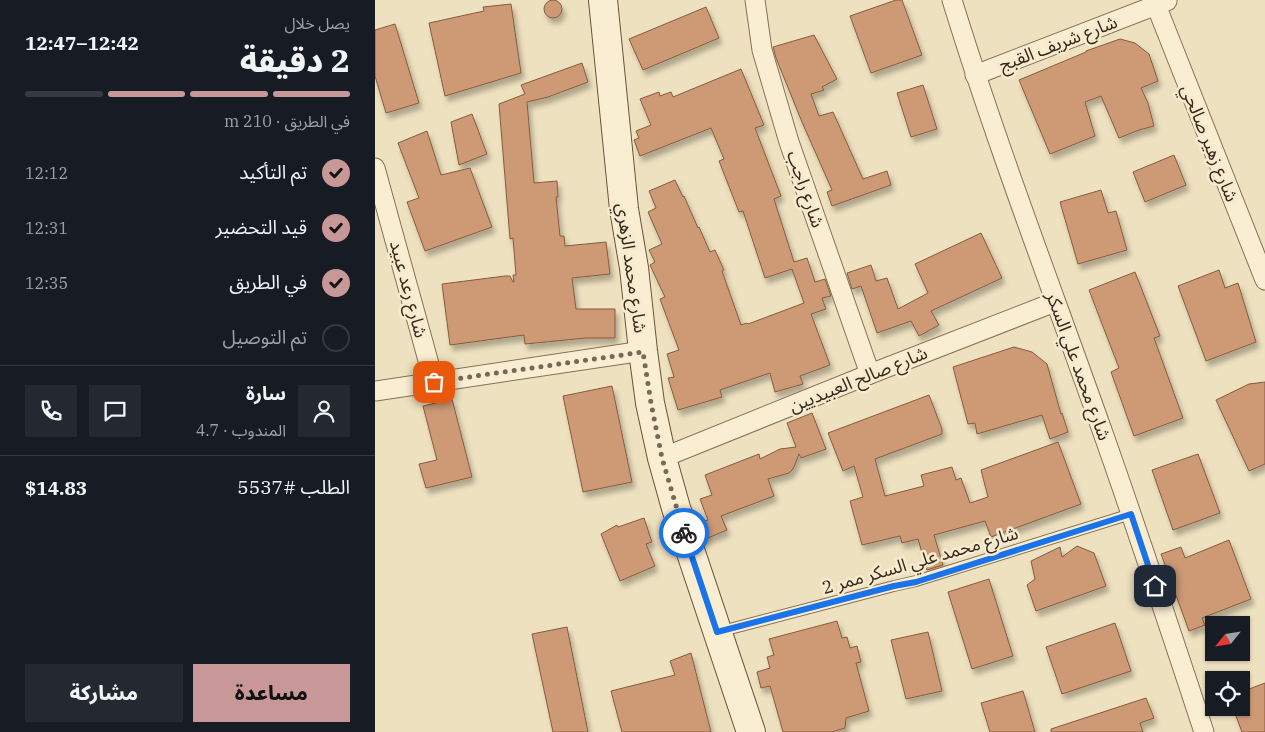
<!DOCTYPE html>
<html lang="ar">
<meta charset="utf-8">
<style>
:root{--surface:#171b24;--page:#242831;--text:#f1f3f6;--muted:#9ea1a6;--line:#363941;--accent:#c89798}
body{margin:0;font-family:"IBM Plex Serif","Noto Sans Arabic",serif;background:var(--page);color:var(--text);direction:rtl;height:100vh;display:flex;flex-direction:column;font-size:19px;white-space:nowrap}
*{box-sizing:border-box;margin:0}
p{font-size:16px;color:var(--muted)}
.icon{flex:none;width:28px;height:28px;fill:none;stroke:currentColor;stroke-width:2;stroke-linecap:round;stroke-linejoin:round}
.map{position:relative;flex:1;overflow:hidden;direction:ltr}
.drawer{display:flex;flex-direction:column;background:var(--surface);width:375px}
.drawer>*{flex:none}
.needle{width:32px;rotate:240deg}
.buttons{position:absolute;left:830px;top:616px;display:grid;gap:10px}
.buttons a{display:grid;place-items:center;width:45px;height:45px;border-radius:0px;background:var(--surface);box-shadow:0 1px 4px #0004;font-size:25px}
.pin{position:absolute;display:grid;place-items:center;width:42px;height:42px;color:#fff;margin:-21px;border-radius:10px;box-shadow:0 2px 8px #0006}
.courier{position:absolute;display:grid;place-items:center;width:50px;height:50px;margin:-25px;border:4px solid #1a73e8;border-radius:50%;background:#fff;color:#222;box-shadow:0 1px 6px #0007}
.head em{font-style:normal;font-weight:800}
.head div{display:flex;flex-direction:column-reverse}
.head{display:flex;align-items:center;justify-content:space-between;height:85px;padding:0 25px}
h1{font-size:32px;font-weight:800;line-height:38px}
.bar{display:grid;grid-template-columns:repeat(4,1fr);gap:8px 5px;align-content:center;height:60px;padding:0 25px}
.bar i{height:6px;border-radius:4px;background:var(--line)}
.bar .selected{background:var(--accent)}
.bar p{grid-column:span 4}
.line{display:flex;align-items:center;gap:12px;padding:0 25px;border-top:1px solid var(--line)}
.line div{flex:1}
.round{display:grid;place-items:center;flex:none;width:52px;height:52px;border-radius:0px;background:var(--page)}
ol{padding:0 25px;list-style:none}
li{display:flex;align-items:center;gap:15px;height:55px}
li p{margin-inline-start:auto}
li .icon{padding:5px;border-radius:50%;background:var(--accent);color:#111;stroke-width:4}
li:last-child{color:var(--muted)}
li i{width:28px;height:28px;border:2px solid var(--line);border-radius:50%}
.cta{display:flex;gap:10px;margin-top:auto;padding:10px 25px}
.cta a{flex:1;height:58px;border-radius:0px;background:var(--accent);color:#111;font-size:20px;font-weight:800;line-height:58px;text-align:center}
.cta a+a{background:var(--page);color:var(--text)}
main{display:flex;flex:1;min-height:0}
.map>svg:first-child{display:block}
</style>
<main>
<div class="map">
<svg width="890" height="732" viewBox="0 0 890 732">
<defs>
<filter id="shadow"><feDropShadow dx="3" dy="5.5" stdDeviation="2.5" flood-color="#0004"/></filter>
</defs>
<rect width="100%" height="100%" fill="#eee1bf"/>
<g fill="#cd9a74" stroke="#865b3d" filter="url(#shadow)">
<polygon points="521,0 527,0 547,55 496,73 475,16"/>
<circle cx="178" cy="9" r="9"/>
<polygon points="136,4 146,73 70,96 54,23 109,11 108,7"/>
<polygon points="331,7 344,38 268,70 254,39"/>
<polygon points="20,24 44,103 11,113 0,76 0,30"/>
<polygon points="439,35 462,79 447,87 449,90 436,94 444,116 458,112 488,179 512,171 516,185 457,206 452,192 457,190 427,122 401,58 398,47"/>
<polygon points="745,39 760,43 774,54 783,81 766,88 773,103 779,126 764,130 744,138 726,96 710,102 720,136 675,154 644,80 711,52 711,51"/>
<polygon points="207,63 213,82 173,97 152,102 159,183 182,181 183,197 181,197 185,236 189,236 190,246 231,242 235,274 197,278 201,309 240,309 240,338 211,338 150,344 149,335 75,345 67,284 130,276 135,276 138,282 139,282 138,275 141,275 138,238 135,239 124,104 150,94 146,85"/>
<polygon points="366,69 389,125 380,128 406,196 399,199 419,262 432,258 440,282 450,279 456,296 447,298 451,309 436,314 455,365 425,376 428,384 400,392 395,373 345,390 347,397 303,410 293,378 299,377 292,354 304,350 285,299 290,297 275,265 280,262 274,250 287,244 273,212 281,208 274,191 300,180 308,197 309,196 323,228 324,227 335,252 340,250 349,270 347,271 366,325 372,323 373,324 429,303 417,269 390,278 368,211 364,212 344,161 349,159 336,128 265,156 259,140 264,138 261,131 276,125 265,99 284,92 285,96 296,92 298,97"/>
<polygon points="548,85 562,129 536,137 522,93"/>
<polygon points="97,114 112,154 84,165 76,122"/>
<polygon points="52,131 66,175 95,168 117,227 50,251 32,202 44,198 23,143"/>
<polygon points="799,155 811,185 770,202 758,172"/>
<polygon points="726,190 733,213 741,211 752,250 703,264 685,202"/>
<polygon points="606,233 627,278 556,311 564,325 544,336 536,321 502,333 486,286 477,289 472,273 496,265 501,281 512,278 523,309 553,293 540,264"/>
<polygon points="844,270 850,288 863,283 881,342 831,361 803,286"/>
<polygon points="760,272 785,336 779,338 808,418 759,436 736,372 744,368 714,290"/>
<polygon points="639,347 657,352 672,364 686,414 687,413 693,432 675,439 667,415 602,434 600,423 593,424 578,367"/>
<polygon points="890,382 890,464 874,471 841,400 874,384"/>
<polygon points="237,386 257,482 208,492 188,396"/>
<polygon points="554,395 567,429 567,434 500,459 510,496 549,486 546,475 577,467 581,480 586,478 595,503 613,497 606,470 683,442 706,504 616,537 610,521 559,535 568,565 552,570 543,539 527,543 525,536 487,545 475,501 488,497 479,466 468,471 453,433"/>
<polygon points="77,399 97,477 51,488 44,464 62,460 48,406"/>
<polygon points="437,413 451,449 426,458 424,454 419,467 417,470 414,473 393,479 399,496 346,516 352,530 328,540 323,524 333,520 325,499 337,495 330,475 384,454 385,459 405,449 421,447 412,423"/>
<polygon points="823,454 845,513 798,530 777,470"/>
<polygon points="269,518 277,542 271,544 280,566 245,581 226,534 242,525 243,527"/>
<polygon points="854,540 876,599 827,618 830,625 814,631 786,554 806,547 810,558"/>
<polygon points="702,546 719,553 731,586 661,611 652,585 660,579 656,561 685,547 687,557"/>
<polygon points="614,579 638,656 597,669 573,592"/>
<polygon points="462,621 467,638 472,637 475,648 482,646 486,662 481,663 494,711 471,718 470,728 457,732 408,732 395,686 386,688 382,672 395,668 392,657 399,655 394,639"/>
<polygon points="740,623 756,671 687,694 671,647"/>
<polygon points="192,627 213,732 178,732 157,634"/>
<polygon points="553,632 567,691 531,699 516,640"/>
<polygon points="316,653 336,732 247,732 236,691 300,675 295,661"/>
<polygon points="890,683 890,732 867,732 858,708 866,708 866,692"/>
<polygon points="648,691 660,732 615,732 606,703"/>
<polygon points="771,698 779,718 765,723 768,732 676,732 676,729"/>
</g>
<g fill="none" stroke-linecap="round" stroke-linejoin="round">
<g stroke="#877157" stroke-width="12">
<polyline id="lane" points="343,632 519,586 541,581 756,514"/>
</g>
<g stroke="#877157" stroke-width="21">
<g id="street">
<polyline points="380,0 387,50 414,142 495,374"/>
<path d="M577,0C622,146 677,289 728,433C763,532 796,632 829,732"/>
<polyline points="781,5 890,280"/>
<polyline points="600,75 792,1"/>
<polyline points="0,168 59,382"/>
<polyline points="0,391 268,351"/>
<polyline points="287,458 495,374 680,302"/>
</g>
</g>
<g stroke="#68523a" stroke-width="30">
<polyline id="secondary" points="228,0 249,209 259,268 268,351 275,403 287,458 301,508 376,732"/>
</g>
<use href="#lane" stroke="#f9eed2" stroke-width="10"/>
<use href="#street" stroke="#f9eed2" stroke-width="19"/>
<use href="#secondary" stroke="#f9eed2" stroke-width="28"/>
</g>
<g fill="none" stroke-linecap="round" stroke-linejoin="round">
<polyline stroke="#766955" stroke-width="5" stroke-dasharray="0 9" points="59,382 268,352 276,403 287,458 309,533"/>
<polyline stroke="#1a73e8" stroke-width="6" points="309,533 342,632 519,586 541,582 756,514 780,586"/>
</g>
<g text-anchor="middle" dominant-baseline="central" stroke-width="5" stroke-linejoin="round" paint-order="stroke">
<g font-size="18" fill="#36291c" stroke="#f6ebce">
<text transform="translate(683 43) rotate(-21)">شارع شريف القبج</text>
<text transform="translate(835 143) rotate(68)">شارع زهير صالحي</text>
<text transform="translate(431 189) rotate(71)">شارع راجب</text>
<text transform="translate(257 268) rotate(82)">شارع محمد الزهري</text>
<text transform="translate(34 289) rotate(75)">شارع رعد عبيد</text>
<text transform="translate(704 366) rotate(70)">شارع محمد علي السكر</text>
<text transform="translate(483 379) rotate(-22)">شارع صالح العبيديين</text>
<text transform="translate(545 560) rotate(-16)">شارع محمد علي السكر ممر 2</text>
</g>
</g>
</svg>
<div class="buttons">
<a><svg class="needle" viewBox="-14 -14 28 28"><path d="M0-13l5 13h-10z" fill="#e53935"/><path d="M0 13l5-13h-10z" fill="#9ea1a6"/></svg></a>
<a><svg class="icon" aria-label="locate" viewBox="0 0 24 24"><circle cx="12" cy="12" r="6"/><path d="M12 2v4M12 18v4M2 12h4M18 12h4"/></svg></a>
</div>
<div class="pin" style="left:59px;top:382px;background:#ea580c"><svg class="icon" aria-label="bag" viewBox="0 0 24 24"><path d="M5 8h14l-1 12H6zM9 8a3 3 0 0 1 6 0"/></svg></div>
<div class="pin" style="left:780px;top:586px;background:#1f2937"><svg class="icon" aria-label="home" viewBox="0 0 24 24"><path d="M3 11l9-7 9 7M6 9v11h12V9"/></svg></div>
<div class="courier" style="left:309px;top:533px"><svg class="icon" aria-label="bike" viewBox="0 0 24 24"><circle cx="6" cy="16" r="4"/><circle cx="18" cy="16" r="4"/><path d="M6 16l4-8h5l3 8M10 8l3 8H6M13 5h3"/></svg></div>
</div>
<section class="drawer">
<div class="head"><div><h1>2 دقيقة</h1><p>يصل خلال</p></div><em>12:42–12:47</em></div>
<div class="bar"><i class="selected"></i><i class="selected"></i><i class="selected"></i><i></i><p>في الطريق · 210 m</p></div>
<ol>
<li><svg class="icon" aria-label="check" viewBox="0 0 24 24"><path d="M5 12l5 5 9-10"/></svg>تم التأكيد<p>12:12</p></li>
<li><svg class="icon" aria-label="check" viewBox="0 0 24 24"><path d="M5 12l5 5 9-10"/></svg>قيد التحضير<p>12:31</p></li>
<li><svg class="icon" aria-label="check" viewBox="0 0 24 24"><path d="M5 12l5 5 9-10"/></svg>في الطريق<p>12:35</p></li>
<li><i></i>تم التوصيل</li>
</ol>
<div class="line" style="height:90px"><a class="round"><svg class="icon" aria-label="person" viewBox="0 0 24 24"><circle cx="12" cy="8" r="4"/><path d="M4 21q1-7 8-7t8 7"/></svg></a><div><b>سارة</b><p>المندوب · 4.7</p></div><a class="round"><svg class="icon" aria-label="chat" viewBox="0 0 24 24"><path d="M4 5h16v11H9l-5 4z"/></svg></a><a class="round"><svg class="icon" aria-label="phone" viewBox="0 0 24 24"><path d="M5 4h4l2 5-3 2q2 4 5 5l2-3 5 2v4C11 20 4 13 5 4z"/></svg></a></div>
<div class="line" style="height:65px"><div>الطلب #5537</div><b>$14.83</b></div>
<div class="cta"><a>مساعدة</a><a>مشاركة</a></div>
</section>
</main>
